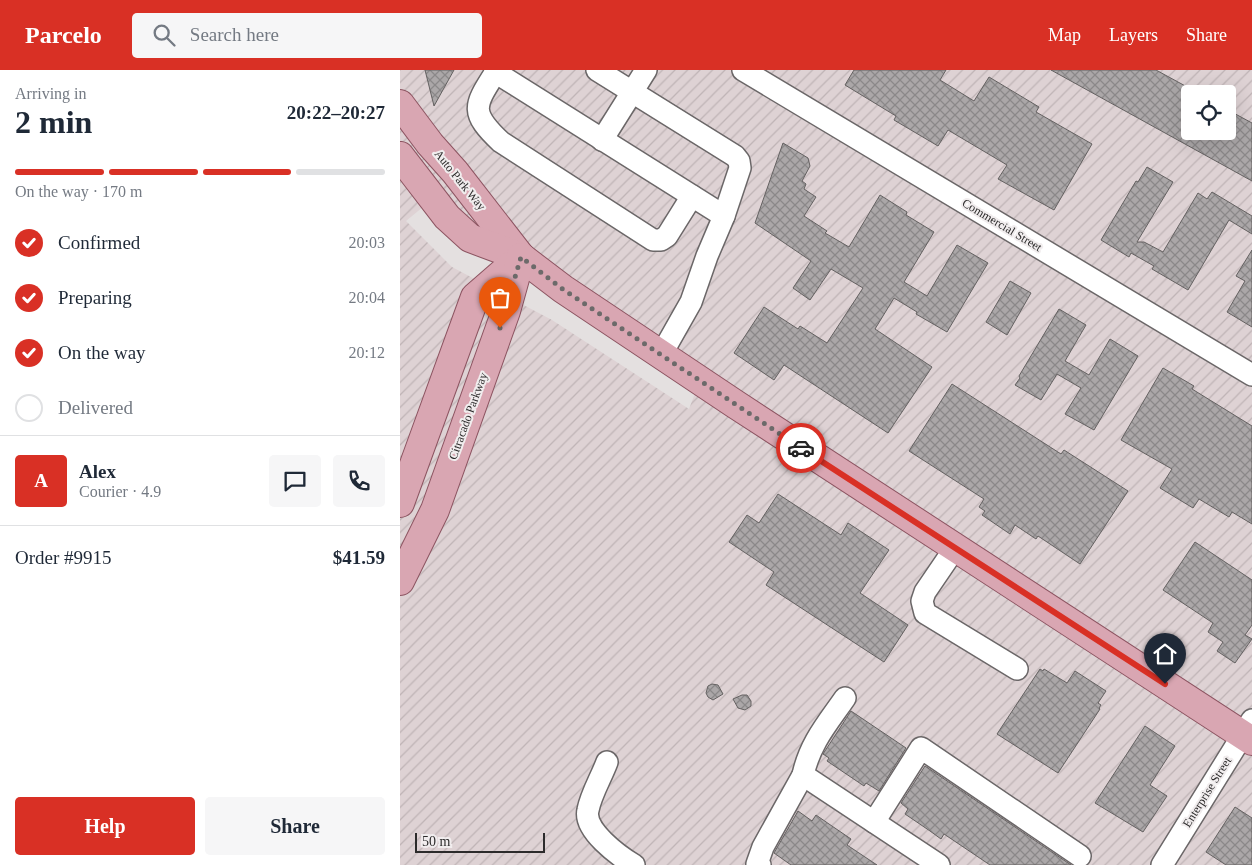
<!DOCTYPE html>
<meta charset="utf-8">
<style>
:root{--surface:#fff;--page:#f6f6f7;--text:#1f2937;--muted:#747a83;--line:#e0e1e3;--accent:#d93025}
body{margin:0;font-family:"Times New Roman",serif;background:var(--page);color:var(--text);height:100vh;display:flex;flex-direction:column;font-size:19px;white-space:nowrap}
*{box-sizing:border-box;margin:0}
p{font-size:16px;color:var(--muted)}
.icon{flex:none;width:28px;height:28px;fill:none;stroke:currentColor;stroke-width:2;stroke-linecap:round;stroke-linejoin:round}
.map{position:relative;flex:1;overflow:hidden}
.details{display:flex;flex-direction:column;background:var(--surface);width:400px}
.details>*{flex:none}
.tools{position:absolute;left:781px;top:15px;display:grid;gap:10px}
.tools a{display:grid;place-items:center;width:55px;height:55px;border-radius:5px;background:var(--surface);box-shadow:0 5px 20px #0002;font-size:25px}
.scale{position:absolute;left:15px;bottom:12px;width:130px;box-sizing:border-box;padding-left:5px;border:2px solid #2c2b2b;border-top:0;font-size:14px;line-height:18px;white-space:nowrap;color:#2c2b2b;-webkit-text-stroke:4px #f1edee;paint-order:stroke}
.pin{position:absolute;display:grid;place-items:center;width:42px;height:42px;color:#fff;margin:-51px -21px;border-radius:50% 50% 50% 0;rotate:-45deg;box-shadow:0 0 5px #0007}
.pin .icon{rotate:45deg}
.courier{position:absolute;display:grid;place-items:center;width:50px;height:50px;margin:-25px;border:4px solid #d93025;border-radius:50%;background:#fff;color:#222;box-shadow:0 1px 6px #0007}
.overview em{font-style:normal;font-weight:600}
.overview div{display:flex;flex-direction:column-reverse}
.overview{display:flex;align-items:center;justify-content:space-between;height:85px;padding:0 15px}
h1{font-size:32px;font-weight:600;line-height:38px}
.bar{display:grid;grid-template-columns:repeat(4,1fr);gap:8px 5px;align-content:center;height:60px;padding:0 15px}
.bar i{height:6px;border-radius:4px;background:var(--line)}
.bar .on{background:var(--accent)}
.bar p{grid-column:span 4}
.line{display:flex;align-items:center;gap:12px;padding:0 15px;border-top:1px solid var(--line)}
.line div{flex:1}
.round{display:grid;place-items:center;flex:none;width:52px;height:52px;border-radius:5px;background:var(--page)}
ol{padding:0 15px;list-style:none}
li{display:flex;align-items:center;gap:15px;height:55px}
li p{margin-inline-start:auto}
li .icon{padding:5px;border-radius:50%;background:var(--accent);color:#fff;stroke-width:4}
li:last-child{color:var(--muted)}
li i{width:28px;height:28px;border:2px solid var(--line);border-radius:50%}
.primary-button{display:flex;gap:10px;margin-top:auto;padding:10px 15px}
.primary-button a{flex:1;height:58px;border-radius:5px;background:var(--accent);color:#fff;font-size:20px;font-weight:600;line-height:58px;text-align:center}
.primary-button a+a{background:var(--page);color:var(--text)}
header{display:flex;align-items:center;gap:30px;box-sizing:border-box;height:70px;padding:0 25px;background:var(--accent);color:#fff}
header strong{font-size:24px}
nav{display:flex;gap:28px;margin-inline-start:auto;font-size:18px}
.search{width:350px;height:45px;background:var(--page);display:flex;align-items:center;gap:12px;box-sizing:border-box;padding:0 18px;border-radius:5px;color:var(--muted);font-size:19px}
main{display:flex;flex:1;min-height:0}
.map>svg:first-child{display:block}
</style>
<header>
<strong>Parcelo</strong>
<div class="search"><svg class="icon" aria-label="search" viewBox="0 0 24 24"><circle cx="10" cy="10" r="6"/><path d="M15 15l6 6"/></svg>Search here</div>
<nav><a>Map</a><a>Layers</a><a>Share</a></nav>
</header>
<main>
<section class="details">
<div class="overview"><div><h1>2 min</h1><p>Arriving in</p></div><em>20:22–20:27</em></div>
<div class="bar"><i class="on"></i><i class="on"></i><i class="on"></i><i></i><p>On the way · 170 m</p></div>
<ol>
<li><svg class="icon" aria-label="check" viewBox="0 0 24 24"><path d="M5 12l5 5 9-10"/></svg>Confirmed<p>20:03</p></li>
<li><svg class="icon" aria-label="check" viewBox="0 0 24 24"><path d="M5 12l5 5 9-10"/></svg>Preparing<p>20:04</p></li>
<li><svg class="icon" aria-label="check" viewBox="0 0 24 24"><path d="M5 12l5 5 9-10"/></svg>On the way<p>20:12</p></li>
<li><i></i>Delivered</li>
</ol>
<div class="line" style="height:90px"><b class="round" style="background:var(--accent);color:#fff">A</b><div><b>Alex</b><p>Courier · 4.9</p></div><a class="round"><svg class="icon" aria-label="chat" viewBox="0 0 24 24"><path d="M4 5h16v11H9l-5 4z"/></svg></a><a class="round"><svg class="icon" aria-label="phone" viewBox="0 0 24 24"><path d="M5 4h4l2 5-3 2q2 4 5 5l2-3 5 2v4C11 20 4 13 5 4z"/></svg></a></div>
<div class="line" style="height:65px"><div>Order #9915</div><b>$41.59</b></div>
<div class="primary-button"><a>Help</a><a>Share</a></div>
</section>
<div class="map">
<svg width="852" height="795" viewBox="0 0 852 795">
<defs>
<pattern id="industrial-furrows" width="10" height="10" patternUnits="userSpaceOnUse" patternTransform="scale(1.25)"><rect width="10" height="10" fill="#ded2d4"/><path d="M-1 1l2-2M0 10L10 0M9 11l2-2" fill="none" stroke="#bfb4b6"/></pattern>
<pattern id="building-cross-hatch" width="8" height="8" patternUnits="userSpaceOnUse" patternTransform="scale(1.25)"><rect width="8" height="8" fill="#aba7a8"/><path d="M0 0l8 8M0 8l8-8" fill="none" stroke="#8b8889"/></pattern>
</defs>
<rect width="100%" height="100%" fill="#e4e0e0"/>
<path fill="url(#industrial-furrows)" fill-rule="evenodd" d="M0,0H852V795H0ZM790,24H828V61H790ZM40,123L88,165L300,310L289,339L152,250L52,197L6,151Z"/>
<g fill="url(#building-cross-hatch)" stroke="#646161">
<polygon points="25,0 54,0 34,36"/>
<polygon points="454,0 546,0 540,10 574,31 589,7 639,37 636,42 692,74 654,140 598,109 607,95 548,60 538,76 494,50 496,46 445,15"/>
<polygon points="651,0 756,0 789,18 790,61 828,61 828,40 852,53 852,111"/>
<polygon points="383,73 408,88 410,96 402,111 406,114 404,119 416,127 404,146 427,161 425,163 449,177 480,125 507,142 506,145 534,162 504,212 527,226 557,175 588,193 547,262 516,244 517,242 494,228 475,259 532,297 488,363 384,295 374,310 334,283 364,237 398,259 400,256 427,273 463,218 431,199 410,230 393,218 411,191 355,153"/>
<polygon points="747,97 773,112 737,172 744,172 763,182 798,123 807,129 812,122 852,146 852,164 829,150 788,220 752,199 754,196 731,183 729,187 701,170 736,111 738,112"/>
<polygon points="852,180 852,257 827,242 845,211 836,206"/>
<polygon points="610,211 631,223 607,265 586,252"/>
<polygon points="659,239 686,255 665,291 689,305 710,269 738,286 694,360 665,344 681,318 657,304 641,330 615,315 620,308 619,306"/>
<polygon points="763,298 794,316 792,319 852,356 852,454 832,442 829,447 799,429 793,438 760,418 772,399 721,370"/>
<polygon points="552,314 661,384 664,380 728,421 680,494 638,466 636,469 615,455 610,464 582,445 585,441 579,437 584,429 509,381"/>
<polygon points="378,424 441,465 448,453 489,480 460,523 508,555 484,592 366,515 374,502 329,472 347,445 359,453"/>
<polygon points="795,472 852,510 852,555 845,565 852,569 835,593 817,581 823,572 808,562 813,553 763,520"/>
<polygon points="640,599 643,601 644,599 667,613 675,601 706,621 698,633 701,635 699,638 700,639 658,703 597,664"/>
<polygon points="312,614 318,615 323,624 313,630 308,627 306,623 308,616"/>
<polygon points="342,625 347,625 351,631 351,636 345,640 338,638 333,629"/>
<polygon points="451,641 506,678 479,721 466,713 464,716 427,691 429,688 423,684"/>
<polygon points="745,656 775,676 750,715 767,726 743,762 695,733"/>
<polygon points="525,696 671,795 590,795 544,764 541,769 530,761 505,744 508,739 501,733"/>
<polygon points="835,737 852,748 852,795 826,795 806,782"/>
<polygon points="398,741 412,751 416,745 429,754 451,769 447,775 477,795 391,795 374,783"/>
</g>
<g fill="none" stroke-linecap="round" stroke-linejoin="round">
<g stroke="#6b6768" stroke-width="24">
<g id="minor">
<path d="M97,0C75,35 68,41 101,72L253,170H261L267,166L292,126"/>
<polyline points="197,0 335,86 339,91 340,98 324,146 307,186 291,232 261,285"/>
<polyline points="343,0 852,305"/>
<polyline points="95,2 324,146"/>
<polyline points="202,70 246,0"/>
<polyline points="555,478 525,522 522,531 525,543 617,599"/>
<path d="M445,628C427,654 410,673 403,705L539,795"/>
<path d="M207,692C201,708 191,724 188,740C183,760 219,786 234,795"/>
<polyline points="474,752 521,678 680,786"/>
<polyline points="360,795 357,794 363,777 403,705"/>
<polyline points="762,795 852,650"/>
</g>
</g>
<g stroke="#8c5461" stroke-width="30">
<g id="major">
<polyline points="0,34 30,74 55,102 121,187 163,219 335,334 852,671"/>
<polyline points="0,86 47,147 70,168 121,187"/>
<polyline points="0,433 75,227 121,187"/>
<polyline points="0,511 35,440 106,241 121,187"/>
</g>
</g>
<use href="#minor" stroke="#fff" stroke-width="21"/>
<use href="#major" stroke="#d9a6b2" stroke-width="28"/>
</g>
<g fill="none" stroke-linecap="round" stroke-linejoin="round">
<polyline stroke="#6c6a6a" stroke-width="5" stroke-dasharray="0 9" points="100,258 121,187 164,220 401,378"/>
<polyline stroke="#d93025" stroke-width="6" points="401,378 765,614"/>
</g>
<g text-anchor="middle" dominant-baseline="central" stroke-width="4" stroke-linejoin="round" paint-order="stroke">
<g font-size="12" fill="#2c2b2b" stroke="#f1edee">
<text transform="translate(60 110) rotate(51)">Auto Park Way</text>
<text transform="translate(602 155) rotate(31)">Commercial Street</text>
<text transform="translate(68 346) rotate(-70)">Citracado Parkway</text>
<text transform="translate(807 722) rotate(-58)">Enterprise Street</text>
</g>
</g>
</svg>
<div class="tools">
<a><svg class="icon" aria-label="locate" viewBox="0 0 24 24"><circle cx="12" cy="12" r="6"/><path d="M12 2v4M12 18v4M2 12h4M18 12h4"/></svg></a>
</div>
<div class="scale">50 m</div>
<div class="pin" style="left:100px;top:258px;background:#ea580c"><svg class="icon" aria-label="bag" viewBox="0 0 24 24"><path d="M5 8h14l-1 12H6zM9 8a3 3 0 0 1 6 0"/></svg></div>
<div class="pin" style="left:765px;top:614px;background:#1f2937"><svg class="icon" aria-label="home" viewBox="0 0 24 24"><path d="M3 11l9-7 9 7M6 9v11h12V9"/></svg></div>
<div class="courier" style="left:401px;top:378px"><svg class="icon" aria-label="car" viewBox="0 0 24 24"><path d="M5 17H2v-5l4-1 3-4h7l3 4 3 1v5h-3M9 17h6M6 11h13"/><circle cx="7" cy="17" r="2"/><circle cx="17" cy="17" r="2"/></svg></div>
</div>
</main>
